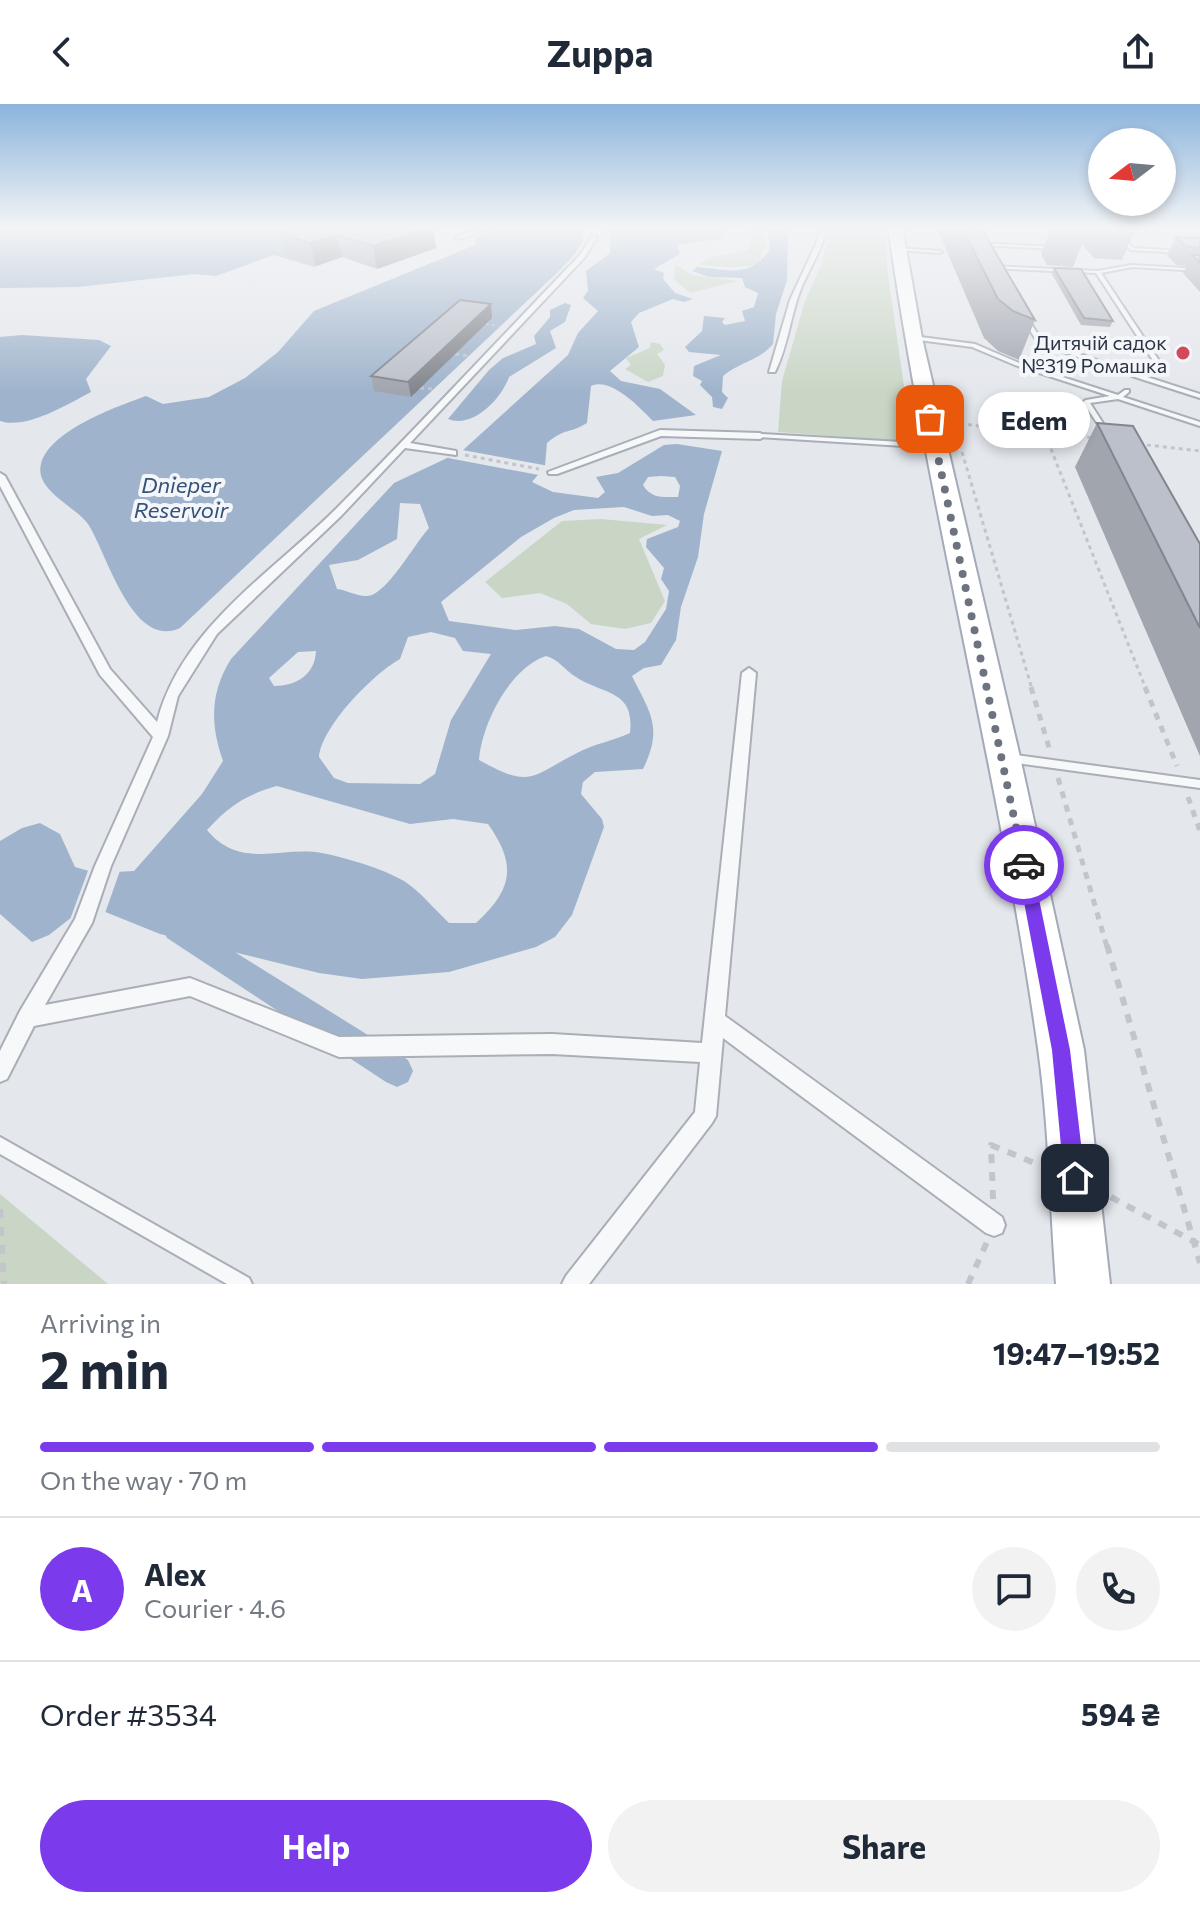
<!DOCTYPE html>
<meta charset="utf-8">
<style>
:root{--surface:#fff;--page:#f2f2f3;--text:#1f2937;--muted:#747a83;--line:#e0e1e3;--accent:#7c3aed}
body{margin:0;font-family:Commissioner,sans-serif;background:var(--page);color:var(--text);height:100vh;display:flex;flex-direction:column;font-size:30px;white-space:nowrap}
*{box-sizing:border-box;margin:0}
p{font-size:26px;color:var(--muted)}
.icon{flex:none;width:44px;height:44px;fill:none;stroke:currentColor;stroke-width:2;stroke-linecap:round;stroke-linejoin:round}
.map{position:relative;height:1180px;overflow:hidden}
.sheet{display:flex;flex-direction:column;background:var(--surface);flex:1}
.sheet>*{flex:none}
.needle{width:52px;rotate:254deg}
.controls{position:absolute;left:1088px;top:24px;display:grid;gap:16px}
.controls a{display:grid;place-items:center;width:88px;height:88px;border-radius:50%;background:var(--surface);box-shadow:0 4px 12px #0003;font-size:40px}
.pin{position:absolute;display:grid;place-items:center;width:68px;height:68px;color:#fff;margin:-34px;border-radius:16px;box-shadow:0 4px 12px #0006}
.courier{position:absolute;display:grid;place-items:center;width:80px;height:80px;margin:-40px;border:6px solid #7c3aed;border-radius:50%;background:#fff;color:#222;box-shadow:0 2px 10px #0007}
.bubble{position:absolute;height:56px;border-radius:28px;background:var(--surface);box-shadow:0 4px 12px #0003;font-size:26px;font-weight:700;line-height:56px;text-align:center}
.overview em{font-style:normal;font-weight:700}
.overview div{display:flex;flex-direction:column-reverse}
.overview{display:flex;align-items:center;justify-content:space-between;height:136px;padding:0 40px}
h1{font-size:52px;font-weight:700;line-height:60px}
.bar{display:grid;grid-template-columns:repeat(4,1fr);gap:12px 8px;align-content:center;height:96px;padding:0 40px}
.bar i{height:10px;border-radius:6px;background:var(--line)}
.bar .on{background:var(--accent)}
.bar p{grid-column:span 4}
.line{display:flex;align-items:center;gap:20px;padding:0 40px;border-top:2px solid var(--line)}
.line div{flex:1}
.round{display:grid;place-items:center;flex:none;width:84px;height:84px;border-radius:42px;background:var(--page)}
.button{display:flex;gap:16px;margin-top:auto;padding:16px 40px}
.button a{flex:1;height:92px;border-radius:48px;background:var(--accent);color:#fff;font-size:32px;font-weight:700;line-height:92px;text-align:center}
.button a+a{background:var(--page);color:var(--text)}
header{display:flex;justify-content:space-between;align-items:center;height:104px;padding:0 40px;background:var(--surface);font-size:36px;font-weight:700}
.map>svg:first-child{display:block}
</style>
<header><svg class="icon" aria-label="back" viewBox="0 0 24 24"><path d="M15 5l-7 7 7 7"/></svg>Zuppa<svg class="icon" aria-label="share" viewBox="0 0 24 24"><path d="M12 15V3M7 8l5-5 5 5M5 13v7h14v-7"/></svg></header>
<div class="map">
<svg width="1200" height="1180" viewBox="0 0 1200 1180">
<rect width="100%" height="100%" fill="#e4e7ec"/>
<g fill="#c9d6c5">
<polygon points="830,122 884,122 888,171 912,338 778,328 782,277 805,197 822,159"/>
<path d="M762,125L767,139L758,160C749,164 707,164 699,160C714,148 732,153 749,145L751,127Z"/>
<polygon points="675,160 692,171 738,177 690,189 674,175"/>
<polygon points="651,238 660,240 664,246 657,250 665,261 663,272 648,278 625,265 631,261 626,254 650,244"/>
<polygon points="601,415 667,421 639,435 665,497 651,519 625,525 591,520 567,500 540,489 502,494 485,478 562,417"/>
<polygon points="0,1090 108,1180 0,1180"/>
</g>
<g fill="#9fb4cc" fill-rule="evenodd">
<polygon points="0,122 434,122 377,142 323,147 341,153 314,163 274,151 216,172 194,170 78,183 0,184"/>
<path d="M508,122H583C586,142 572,153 559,167L180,524C132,546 107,449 88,420C76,403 34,386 41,360C50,326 116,303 146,292L163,300L209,293L245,274L278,248L314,207L475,141L477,133Z"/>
<path d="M603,122H650L658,125L669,122H788L787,176L776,210L773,240C760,256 739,258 723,272L722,288L728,294L722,305L713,303L712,293L700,281L702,277L693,272L694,262L721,251L689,248L685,243L702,227L704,212L725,214L722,218L725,221L745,217L742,207L754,203L758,189L745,183L742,174L709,173L692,167L697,163C729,165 749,176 770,145L768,127L728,122L719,135L677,141L680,150L654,165L664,169L663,175L675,189L693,195L684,198L673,195L639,209L631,218L639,243L610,267L621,277L660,285L696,311L653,317C638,302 611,273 591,282L587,319C570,330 566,323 547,339L545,362L532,378L553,388L598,394L605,388L596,373L618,369L664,341L677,340L722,347L704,410L698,453L681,503L676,536L661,561L644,564L632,572C651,610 663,624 643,665L595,668L583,678L581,690L602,715L604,723L572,811L555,833L536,843L449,868L362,875L319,869L160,830L103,807L72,813L49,831L32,838L0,810V737L22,724L40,719L60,730L75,763L96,769L134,767L202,690L223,657C210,620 210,589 231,555L394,379L462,347L568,251L578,229L598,207L583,194L588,187L586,167L610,149L611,129ZM661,372L675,373L680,382L678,393C664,393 651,395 643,381L648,373ZM400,399L420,400L429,424C415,439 386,492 367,492C358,493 347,486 337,485L329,461L358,456L397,435ZM624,403L652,412L668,411L680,417L678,423L647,435L646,443L664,464L661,475L669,487L666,505L645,538L634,546L616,545L579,525L555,522L516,526L449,517L441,498L521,433L554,414L574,406ZM431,528L455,534L463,547L491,550L451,616L435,670L420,680L348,679L334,674L319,653C322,622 373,570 400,555L408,533ZM316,547C315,571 296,582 274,582L269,574L298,548ZM546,552C560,556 564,566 576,573C603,591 635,585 630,629C613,637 593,640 577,649C530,673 531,685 479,656C482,619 510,564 546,552ZM277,682L410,720L453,715L488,720C517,761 513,785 476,819H449C435,806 420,787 404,777C381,764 347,754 322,749C280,742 240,766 207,726C229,702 245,691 277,682Z"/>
<path d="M565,199L571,201L565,218L550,227L556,244L509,273C502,294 473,325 448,315L489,266L503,254L536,240L534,232L550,213V206Z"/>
<path d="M22,231L99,236L111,242L86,275L91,288C68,300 26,326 0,317V233Z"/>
</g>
<g fill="#e4e7ec">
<polygon points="457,345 549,362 544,372 448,354"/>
<polygon points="89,764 121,764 104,812 68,821"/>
</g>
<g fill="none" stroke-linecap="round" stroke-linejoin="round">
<polygon fill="#9fb4cc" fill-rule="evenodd" points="177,812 408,956 413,967 408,978 397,983 386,978 167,834 163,825 167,816"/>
<g stroke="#a9aeb7" stroke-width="4">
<g id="service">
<polygon points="1110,122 1114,122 1133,144 1200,148 1200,150 1130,146"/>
<polygon points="978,139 1056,143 1058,144 1056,145 980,141"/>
<polygon points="896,144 940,147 942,148 940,149 898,146"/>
<polygon points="1132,161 1200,165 1200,167 1132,163 1101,169 1160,258 1147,273 1200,290 1200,294 1141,275 1038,239 1026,220 1020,217 1023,215 1030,218 1042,237 1142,272 1154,258 1096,169 991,164 989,163 991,162 1098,167"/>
<polygon points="913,232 975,240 1019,259 1118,291 1125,286 1129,286 1129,288 1123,293 1200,318 1200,322 1118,295 1090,299 1110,330 1105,331 1083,298 1086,296 1110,292 1015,261 972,243 911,235 911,233"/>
<polygon points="760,330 936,340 940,342 936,344 758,333 758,331"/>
<polygon points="1008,650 1200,676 1200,684 1008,658 1004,657 1003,654 1004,651"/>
<polygon points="0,1033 249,1174 252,1180 227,1180 0,1050"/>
</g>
</g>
<g stroke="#a9aeb7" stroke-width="4">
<g id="pedestrian">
<polygon points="486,122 494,122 460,135 455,134"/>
<path d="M822,122H828C822,146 809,165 800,187C790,214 788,242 775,268H769L790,196L816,140Z"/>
<path d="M592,132L597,133L585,153L410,339L456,347V351L405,344L341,412L217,530L178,592L168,632L111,762L92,819L45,901L190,874L339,933L552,930L702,939L742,569L749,564L756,569L725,912L1002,1113L1005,1121L1002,1129L994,1132L986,1129L723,934L716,1012L712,1019L589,1180H562L566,1172L695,1008L700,958L552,950L339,953L190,892L34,922L7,975L0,978V947L20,907L75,815L95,762L153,633L100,571L0,382V369L5,372L110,565L157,618C181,525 270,470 335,406C418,323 498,236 580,151Z"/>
<polygon points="660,326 760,329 765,332 760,335 661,332 557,370 549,370 548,368"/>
</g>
</g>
<g stroke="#a3abb8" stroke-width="4">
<path id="primary" d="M888,122H902L922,234L1020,653L1084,946L1110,1180H1056C1050,1102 1049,1022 1038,944C999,668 927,398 888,122Z"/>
</g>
<polyline stroke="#c2c5cb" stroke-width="2" stroke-dasharray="3 3" stroke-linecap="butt" points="486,220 499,222"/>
<g stroke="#c2c5cb" stroke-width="3" stroke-dasharray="4 4" stroke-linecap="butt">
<polyline points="455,250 469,252"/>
<polyline points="420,284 434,285"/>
<polyline points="952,319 1094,334"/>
<polyline points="1045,330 1146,585"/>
<polyline points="1139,340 1200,347"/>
<polyline points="962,348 1032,585"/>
<polyline points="465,351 539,365"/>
</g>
<g stroke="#c2c5cb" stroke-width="5" stroke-dasharray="7 7" stroke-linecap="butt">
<polyline points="1031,583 1050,647"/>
<polyline points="1145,583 1177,662"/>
<polyline points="1058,674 1107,843"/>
<polyline points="1188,693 1200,727"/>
</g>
<g stroke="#c2c5cb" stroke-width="6" stroke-dasharray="9 9" stroke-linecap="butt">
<polyline points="1107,841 1200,1159"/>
<polyline points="1111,1093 1200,1141"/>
<polyline points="993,1095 991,1041 1037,1060"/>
<polyline points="0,1105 4,1180"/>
<polyline points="968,1180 987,1138"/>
</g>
<use href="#service" fill="#f7f8fa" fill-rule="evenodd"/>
<use href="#pedestrian" fill="#f7f8fa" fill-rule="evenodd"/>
<use href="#primary" fill="#fff" fill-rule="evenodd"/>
</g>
<g fill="#a1a5ae">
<polygon points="433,122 436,144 377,165 342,153 316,162 286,152 280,129"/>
<polygon points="941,122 980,122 1035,216 1019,256 998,247 984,234 939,129"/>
<polygon points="1052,122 1137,122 1122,156 1094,154 1082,140 1073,163 1047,161 1041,150"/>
<polygon points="1176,133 1200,134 1200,188 1183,169 1187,162 1176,161 1167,151"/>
<polygon points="1054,164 1113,217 1110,223 1081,221 1052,170"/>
<polygon points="492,214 411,293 374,287 371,272"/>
<polygon points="1097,319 1200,440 1200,652 1075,363"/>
</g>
<g fill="#83868d">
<polygon points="433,122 436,144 377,165 373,142"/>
<polygon points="337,131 342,153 316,162 310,139"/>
<polygon points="491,200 492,214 411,293 408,278"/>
</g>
<g fill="#bbc0ca" stroke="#83868d" stroke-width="2">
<polygon points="304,122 433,122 373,142 337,131 310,139 280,129"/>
<polygon points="961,122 980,122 1035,216 1013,207 998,195"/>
<polygon points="1176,133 1200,134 1200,144 1185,142"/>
<polygon points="1192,151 1200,151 1200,159"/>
<polygon points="1054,164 1081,165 1113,217 1084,214"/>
<polygon points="460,196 491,200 408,278 371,272"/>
<polygon points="1097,319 1133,322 1200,440 1200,524"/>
</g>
<linearGradient id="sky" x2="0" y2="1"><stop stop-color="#8bb4dd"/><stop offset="0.43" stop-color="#f3f4f6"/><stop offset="1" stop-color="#f3f4f6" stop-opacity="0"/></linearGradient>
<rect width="1200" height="287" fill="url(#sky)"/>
<polygon fill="#7c3aed" points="1024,754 1032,761 1070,946 1085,1074 1082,1081 1075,1084 1067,1081 1064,1074 1052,946 1017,761"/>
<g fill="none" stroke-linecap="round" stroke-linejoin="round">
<polyline stroke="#6c737f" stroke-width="8" stroke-dasharray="0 14.4" points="930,315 1024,761"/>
</g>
<circle fill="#d1495b" stroke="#f4f6f9" stroke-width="3" cx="1183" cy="249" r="8"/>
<g text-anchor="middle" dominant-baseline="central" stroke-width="8" stroke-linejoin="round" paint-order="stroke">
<g font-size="20" fill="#2b3445" stroke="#f4f6f9" text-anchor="end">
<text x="1167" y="238">Дитячій садок<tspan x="1167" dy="23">№319 Ромашка</tspan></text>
</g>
<g font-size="22" font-style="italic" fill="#34527a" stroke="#f4f6f9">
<text x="181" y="380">Dnieper<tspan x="181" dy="25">Reservoir</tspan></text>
</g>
</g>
</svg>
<div class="controls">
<a><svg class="needle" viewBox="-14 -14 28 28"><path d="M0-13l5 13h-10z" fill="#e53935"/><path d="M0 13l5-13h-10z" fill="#747a83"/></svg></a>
</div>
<div class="pin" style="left:930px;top:315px;background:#ea580c"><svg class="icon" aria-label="bag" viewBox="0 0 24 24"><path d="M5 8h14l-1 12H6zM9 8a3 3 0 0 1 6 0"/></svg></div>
<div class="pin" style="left:1075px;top:1074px;background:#1f2937"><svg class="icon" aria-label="home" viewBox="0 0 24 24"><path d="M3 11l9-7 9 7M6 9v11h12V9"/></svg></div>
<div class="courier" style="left:1024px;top:761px"><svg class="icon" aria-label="car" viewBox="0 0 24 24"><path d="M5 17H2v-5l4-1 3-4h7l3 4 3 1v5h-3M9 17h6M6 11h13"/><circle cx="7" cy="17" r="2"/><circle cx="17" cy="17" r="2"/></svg></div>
<div class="bubble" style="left:978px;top:288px;width:112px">Edem</div>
</div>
<section class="sheet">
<div class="overview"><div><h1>2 min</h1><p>Arriving in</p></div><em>19:47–19:52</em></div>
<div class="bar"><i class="on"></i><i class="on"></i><i class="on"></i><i></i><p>On the way · 70 m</p></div>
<div class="line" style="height:144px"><b class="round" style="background:var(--accent);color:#fff">A</b><div><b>Alex</b><p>Courier · 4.6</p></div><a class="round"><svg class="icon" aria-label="chat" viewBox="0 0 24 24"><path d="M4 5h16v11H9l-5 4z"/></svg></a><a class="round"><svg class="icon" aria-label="phone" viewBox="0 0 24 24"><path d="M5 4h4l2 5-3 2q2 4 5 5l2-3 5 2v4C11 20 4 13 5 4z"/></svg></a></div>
<div class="line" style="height:104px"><div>Order #3534</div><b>594 ₴</b></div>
<div class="button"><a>Help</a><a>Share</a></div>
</section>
